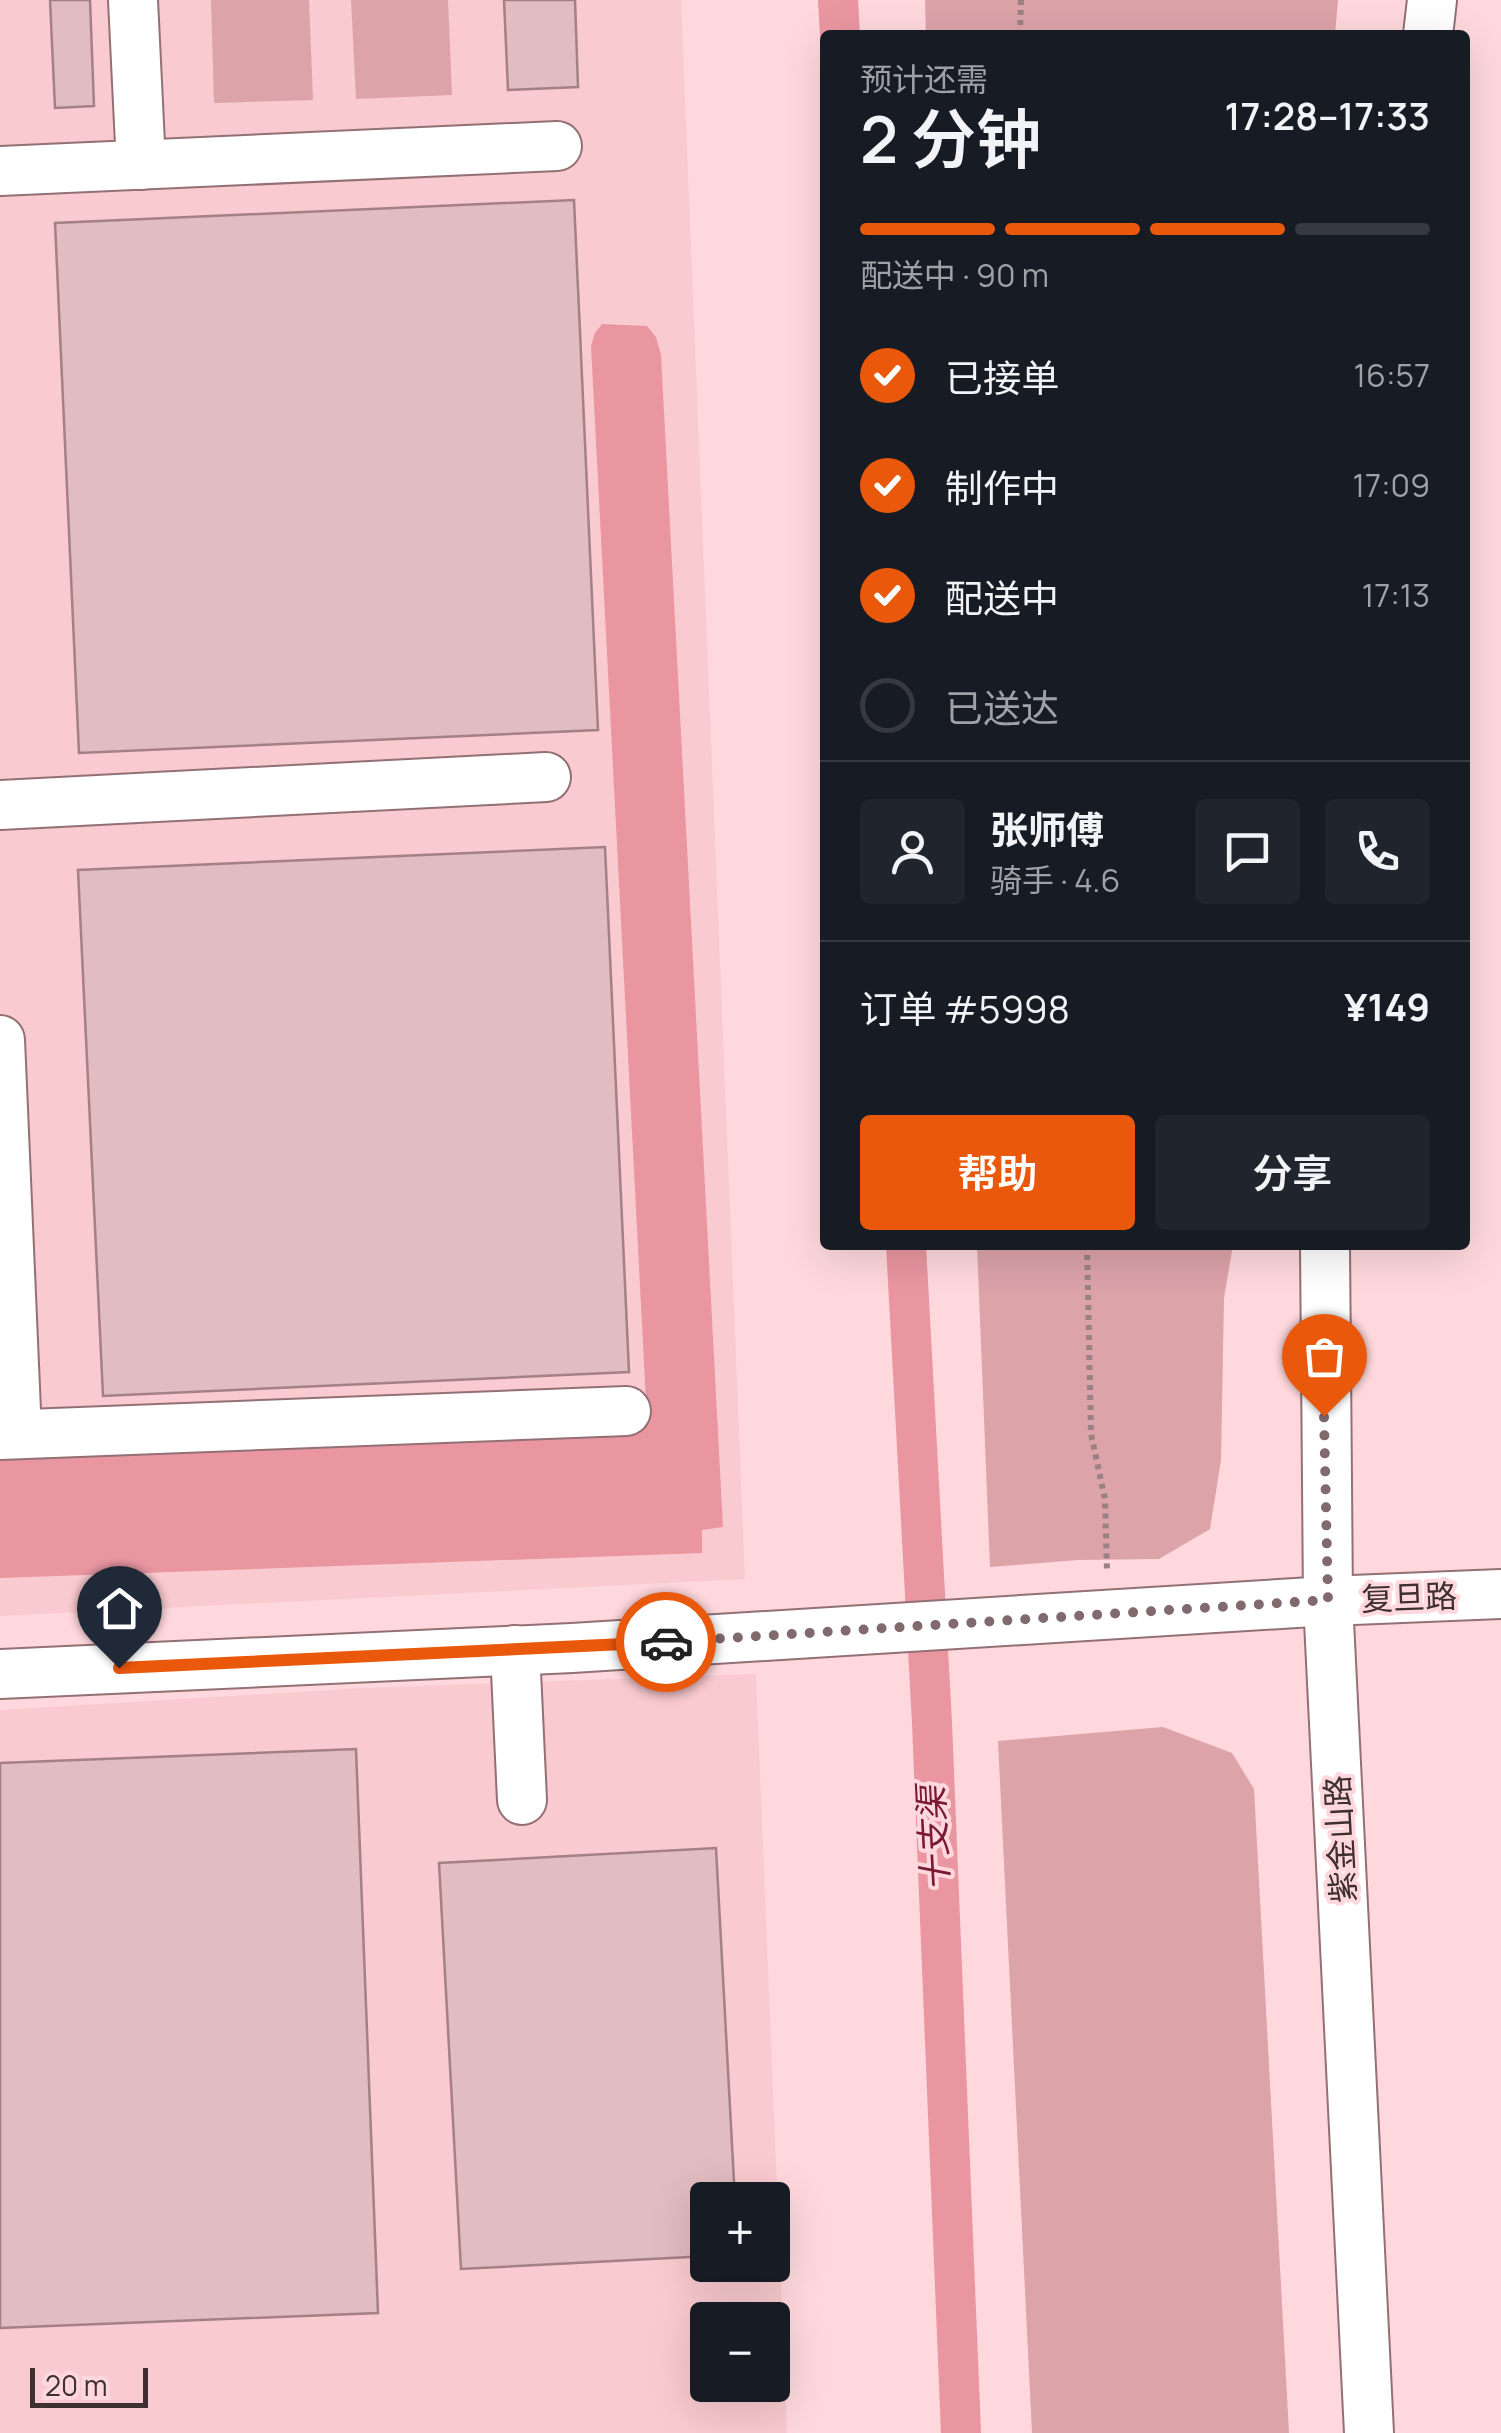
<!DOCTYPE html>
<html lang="zh">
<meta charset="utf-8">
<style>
:root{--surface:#171b24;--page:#20242c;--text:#f1f3f6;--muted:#9ea1a6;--line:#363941;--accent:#ea580c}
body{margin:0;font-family:Manrope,"Noto Sans SC",sans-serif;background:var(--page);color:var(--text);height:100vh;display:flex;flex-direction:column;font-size:38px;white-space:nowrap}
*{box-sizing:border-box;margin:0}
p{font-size:32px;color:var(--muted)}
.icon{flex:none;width:55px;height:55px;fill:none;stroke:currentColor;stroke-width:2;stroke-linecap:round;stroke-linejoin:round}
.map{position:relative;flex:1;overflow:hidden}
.panel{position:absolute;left:820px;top:30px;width:650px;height:1220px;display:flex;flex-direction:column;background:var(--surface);border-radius:10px;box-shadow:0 10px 40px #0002}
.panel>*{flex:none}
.controls{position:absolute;left:690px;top:2182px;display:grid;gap:20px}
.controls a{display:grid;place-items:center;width:100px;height:100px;border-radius:10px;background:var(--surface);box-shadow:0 10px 40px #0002;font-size:50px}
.scale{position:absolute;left:30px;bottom:25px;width:118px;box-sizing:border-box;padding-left:10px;border:5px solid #3e2f31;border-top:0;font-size:28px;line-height:35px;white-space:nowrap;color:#3e2f31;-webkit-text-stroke:8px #fed8dc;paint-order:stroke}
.pin{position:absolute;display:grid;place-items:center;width:85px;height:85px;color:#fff;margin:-102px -42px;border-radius:50% 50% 50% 0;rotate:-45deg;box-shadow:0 0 10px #0007}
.pin .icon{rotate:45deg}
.courier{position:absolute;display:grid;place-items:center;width:100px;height:100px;margin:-50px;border:8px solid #ea580c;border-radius:50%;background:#fff;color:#222;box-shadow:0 2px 12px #0007}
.head em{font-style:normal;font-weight:600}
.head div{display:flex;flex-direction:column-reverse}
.head{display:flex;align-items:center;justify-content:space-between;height:170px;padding:0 40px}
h1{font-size:65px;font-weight:600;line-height:75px}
.bar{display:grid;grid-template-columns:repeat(4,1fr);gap:15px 10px;align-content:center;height:120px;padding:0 40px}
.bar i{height:12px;border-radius:8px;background:var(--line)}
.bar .selected{background:var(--accent)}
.bar p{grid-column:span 4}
.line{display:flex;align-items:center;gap:25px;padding:0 40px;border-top:2px solid var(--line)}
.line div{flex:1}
.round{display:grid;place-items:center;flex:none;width:105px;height:105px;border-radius:10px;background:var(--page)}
ol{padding:0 40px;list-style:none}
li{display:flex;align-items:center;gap:30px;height:110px}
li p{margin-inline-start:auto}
li .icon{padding:10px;border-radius:50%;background:var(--accent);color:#fff;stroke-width:4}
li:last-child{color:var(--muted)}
li i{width:55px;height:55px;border:5px solid var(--line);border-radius:50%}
.primary-button{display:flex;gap:20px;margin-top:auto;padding:20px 40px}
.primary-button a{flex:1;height:115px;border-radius:10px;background:var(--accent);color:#fff;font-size:40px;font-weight:600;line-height:115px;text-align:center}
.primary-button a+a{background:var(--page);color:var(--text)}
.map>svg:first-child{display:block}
</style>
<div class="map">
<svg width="1501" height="2433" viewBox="0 0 1501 2433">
<rect width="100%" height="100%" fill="#fed8dc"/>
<g fill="#f9cacf" fill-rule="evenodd">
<polygon points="0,0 681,0 745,1579 0,1616"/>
<path d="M756,1674L787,2433H0V1710L364,1688ZM708,2200H772V2265H708ZM708,2320H772V2385H708Z"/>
</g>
<g fill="#dca3a9">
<polygon points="211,0 309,0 313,100 214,103"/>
<polygon points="351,0 448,0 452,95 356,99"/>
<polygon points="925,0 1338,0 1335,35 926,35"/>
<polygon points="977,1245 1233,1245 1224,1298 1221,1460 1210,1529 1159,1559 1078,1560 990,1567"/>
<polygon points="1163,1727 1232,1753 1254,1789 1289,2433 1032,2433 998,1741"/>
</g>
<polygon fill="#ea96a1" points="602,324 647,326 656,337 661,355 723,1527 702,1530 702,1553 0,1578 0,1456 646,1401 591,346 595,333"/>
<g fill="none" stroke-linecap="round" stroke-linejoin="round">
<g stroke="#ea96a1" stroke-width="40">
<polyline points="838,0 840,35"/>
<polyline points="906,1245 932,1723 961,2433"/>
</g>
</g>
<g fill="#e1bcc0" stroke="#a38184" stroke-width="2.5">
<polygon points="50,0 90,0 94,106 55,108"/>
<polygon points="504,0 575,0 578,87 508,90"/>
<polygon points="574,200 598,730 79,753 55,223"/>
<polygon points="605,847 629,1372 103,1396 78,870"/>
<polygon points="356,1749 378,2313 0,2328 0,1763"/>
<polygon points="716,1848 735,2200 708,2200 708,2256 461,2269 439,1863"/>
</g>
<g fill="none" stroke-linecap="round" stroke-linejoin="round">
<g stroke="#927074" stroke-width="52">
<g id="minor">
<polyline points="133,0 141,165"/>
<polyline points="1428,35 1432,0"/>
<polyline points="0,171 557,146"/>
<polyline points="0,805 546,777"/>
<polyline points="0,1040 17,1434"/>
<polyline points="1325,1245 1328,1601 1369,2433"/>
<polyline points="0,1435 626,1411"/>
<polyline points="515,1650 522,1800"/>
<polyline points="0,1674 572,1648 1328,1601 1501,1594"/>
</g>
</g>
<g stroke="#9b8184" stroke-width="6" stroke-dasharray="5 5" stroke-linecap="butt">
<polyline points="1020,35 1021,0"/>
<polyline points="1087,1245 1091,1434 1105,1499 1107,1572"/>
</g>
<use href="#minor" stroke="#fff" stroke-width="48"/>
</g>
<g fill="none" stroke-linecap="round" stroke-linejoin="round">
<polyline stroke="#816a6d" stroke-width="10" stroke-dasharray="0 18" points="666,1642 1328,1600 1324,1416"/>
<polyline stroke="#ea580c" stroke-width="12" points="119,1668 666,1642"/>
</g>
<g text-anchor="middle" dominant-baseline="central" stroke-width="8" stroke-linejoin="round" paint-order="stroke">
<g font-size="32" fill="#3e2f31" stroke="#fed8dc">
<text transform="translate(1409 1597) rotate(-2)">复旦路</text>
<text transform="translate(1340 1839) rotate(-93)">紫金山路</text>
</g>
<g font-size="35" font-style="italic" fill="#7a1932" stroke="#fed8dc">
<text transform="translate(933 1839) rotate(-93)">十支渠</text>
</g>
</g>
</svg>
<div class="controls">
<a>+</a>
<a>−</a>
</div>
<div class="scale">20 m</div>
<div class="pin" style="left:1324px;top:1416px;background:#ea580c"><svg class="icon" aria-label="bag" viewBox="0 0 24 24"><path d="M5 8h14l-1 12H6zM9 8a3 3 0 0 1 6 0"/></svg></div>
<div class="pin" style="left:119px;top:1668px;background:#1f2937"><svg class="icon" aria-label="home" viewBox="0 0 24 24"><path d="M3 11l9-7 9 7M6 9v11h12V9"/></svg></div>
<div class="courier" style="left:666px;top:1642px"><svg class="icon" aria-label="car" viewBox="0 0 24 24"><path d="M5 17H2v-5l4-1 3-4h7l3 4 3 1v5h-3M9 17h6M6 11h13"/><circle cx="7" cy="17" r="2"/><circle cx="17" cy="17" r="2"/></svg></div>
<section class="panel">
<div class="head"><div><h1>2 分钟</h1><p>预计还需</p></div><em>17:28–17:33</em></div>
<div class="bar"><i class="selected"></i><i class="selected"></i><i class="selected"></i><i></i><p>配送中 · 90 m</p></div>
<ol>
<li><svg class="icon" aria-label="check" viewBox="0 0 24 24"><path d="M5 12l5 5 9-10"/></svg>已接单<p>16:57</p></li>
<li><svg class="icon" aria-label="check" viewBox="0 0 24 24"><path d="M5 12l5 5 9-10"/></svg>制作中<p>17:09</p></li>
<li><svg class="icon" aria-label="check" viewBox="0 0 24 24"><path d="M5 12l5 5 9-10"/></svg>配送中<p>17:13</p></li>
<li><i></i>已送达</li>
</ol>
<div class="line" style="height:180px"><a class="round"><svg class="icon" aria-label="person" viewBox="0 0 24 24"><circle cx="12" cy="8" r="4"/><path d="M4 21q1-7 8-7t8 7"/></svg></a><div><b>张师傅</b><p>骑手 · 4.6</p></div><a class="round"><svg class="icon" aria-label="chat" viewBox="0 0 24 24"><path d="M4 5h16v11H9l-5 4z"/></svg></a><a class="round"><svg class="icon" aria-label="phone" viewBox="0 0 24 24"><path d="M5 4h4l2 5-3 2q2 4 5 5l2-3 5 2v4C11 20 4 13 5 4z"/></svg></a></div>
<div class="line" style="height:130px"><div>订单 #5998</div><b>¥149</b></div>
<div class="primary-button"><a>帮助</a><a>分享</a></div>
</section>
</div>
